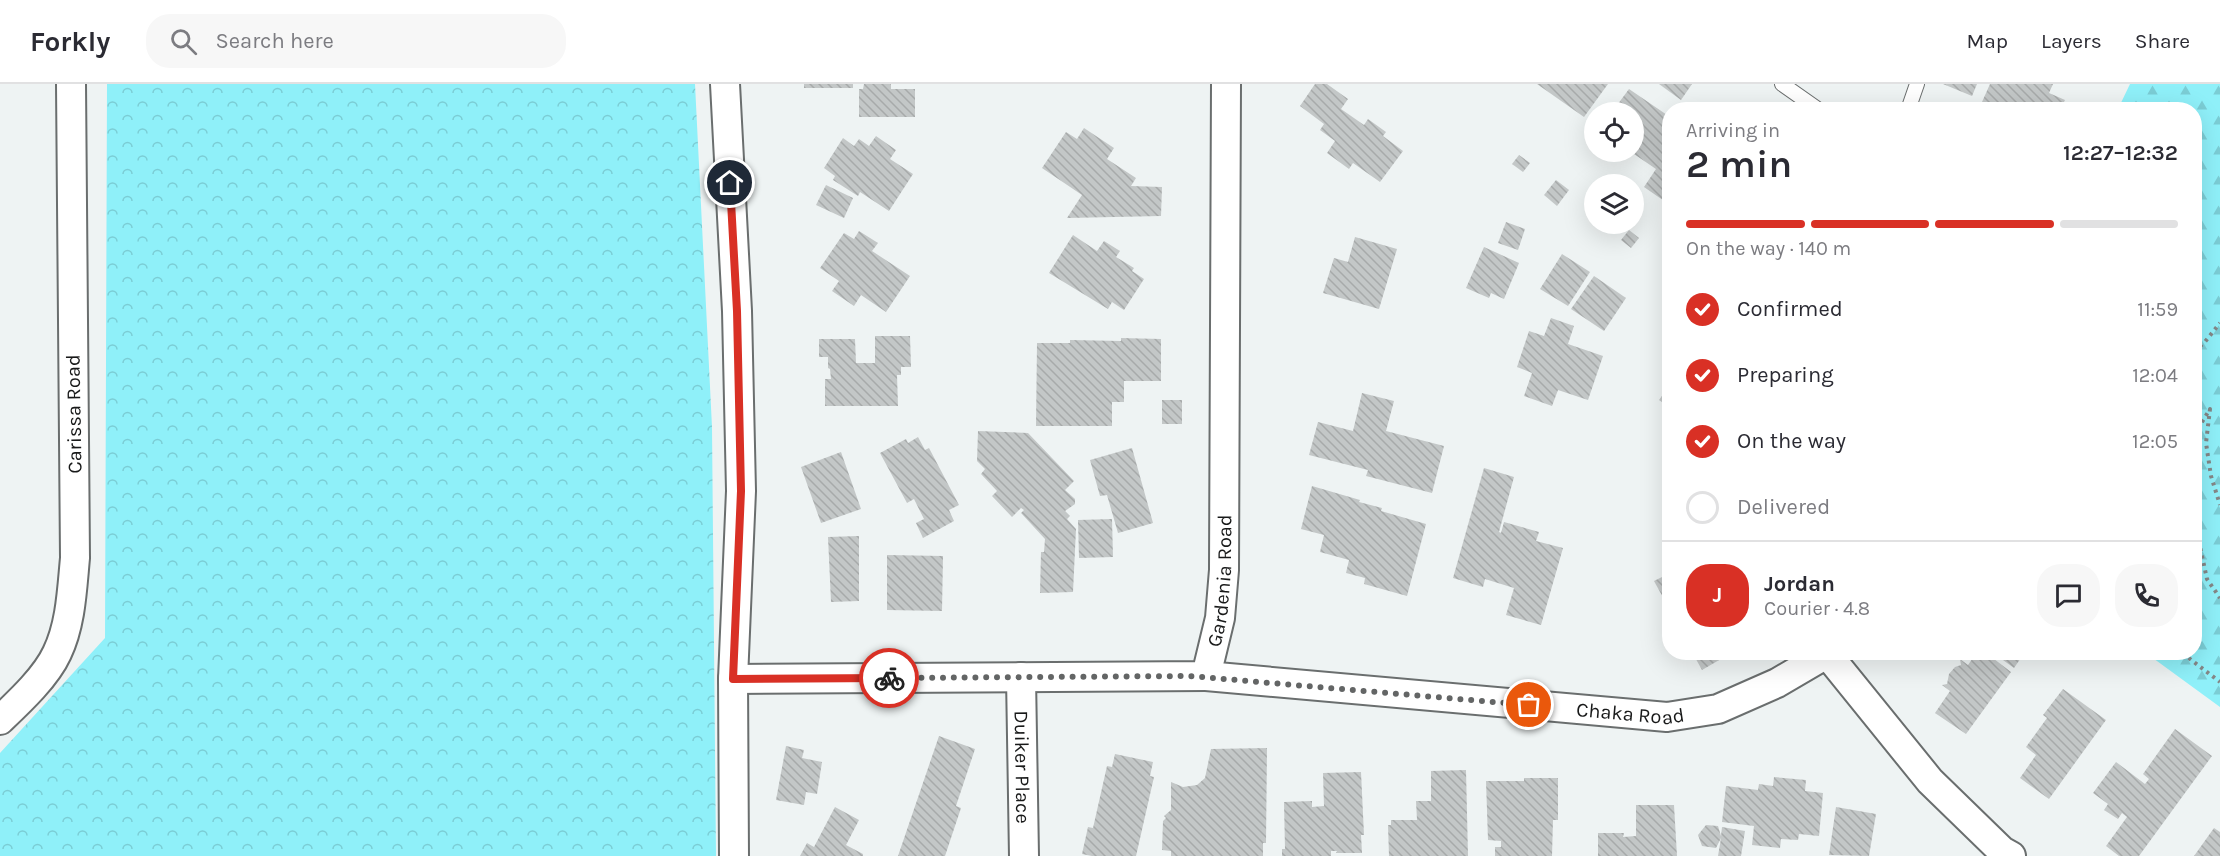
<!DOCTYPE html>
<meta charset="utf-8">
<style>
:root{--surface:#fff;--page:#f7f7f7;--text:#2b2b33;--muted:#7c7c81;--line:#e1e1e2;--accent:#d93025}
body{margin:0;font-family:Karla,sans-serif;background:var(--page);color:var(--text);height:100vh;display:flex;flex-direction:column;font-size:22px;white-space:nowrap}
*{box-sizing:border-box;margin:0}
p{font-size:20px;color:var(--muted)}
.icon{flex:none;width:33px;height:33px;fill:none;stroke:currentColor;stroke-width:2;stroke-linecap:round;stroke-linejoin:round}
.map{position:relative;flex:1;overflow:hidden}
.side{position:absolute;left:1662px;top:18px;width:540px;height:558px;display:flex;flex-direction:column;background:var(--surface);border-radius:24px;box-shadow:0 6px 24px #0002}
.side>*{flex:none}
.fabs{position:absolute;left:1584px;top:18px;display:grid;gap:12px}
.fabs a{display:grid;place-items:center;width:60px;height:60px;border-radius:50%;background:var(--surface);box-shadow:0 6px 24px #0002;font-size:30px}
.pin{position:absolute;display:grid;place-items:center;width:51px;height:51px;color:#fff;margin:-26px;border:3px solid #fff;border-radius:50%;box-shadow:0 2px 6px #0007}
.courier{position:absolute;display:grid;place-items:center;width:60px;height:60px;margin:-30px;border:4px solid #d93025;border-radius:50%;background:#fff;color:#222;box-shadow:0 2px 8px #0007}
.overview em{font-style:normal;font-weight:600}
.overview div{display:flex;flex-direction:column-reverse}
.overview{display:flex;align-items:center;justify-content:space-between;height:102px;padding:0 24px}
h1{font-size:39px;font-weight:600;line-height:45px}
.bar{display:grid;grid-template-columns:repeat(4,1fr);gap:9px 6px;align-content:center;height:72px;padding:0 24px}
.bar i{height:8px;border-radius:4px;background:var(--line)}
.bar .on{background:var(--accent)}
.bar p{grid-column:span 4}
.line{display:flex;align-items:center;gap:15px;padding:0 24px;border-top:2px solid var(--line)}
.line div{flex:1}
.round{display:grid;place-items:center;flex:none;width:63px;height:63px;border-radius:24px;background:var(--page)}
ol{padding:0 24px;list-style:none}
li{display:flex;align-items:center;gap:18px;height:66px}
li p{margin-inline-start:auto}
li .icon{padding:6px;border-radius:50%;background:var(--accent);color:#fff;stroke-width:4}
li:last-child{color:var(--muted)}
li i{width:33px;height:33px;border:3px solid var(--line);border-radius:50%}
header{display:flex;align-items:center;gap:36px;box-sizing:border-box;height:84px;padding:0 30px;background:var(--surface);border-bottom:2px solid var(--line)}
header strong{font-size:28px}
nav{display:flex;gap:33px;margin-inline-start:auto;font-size:21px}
.search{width:420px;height:54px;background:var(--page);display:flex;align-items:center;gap:15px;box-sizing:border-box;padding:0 21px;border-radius:24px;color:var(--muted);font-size:22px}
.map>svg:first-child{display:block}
</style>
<header>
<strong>Forkly</strong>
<div class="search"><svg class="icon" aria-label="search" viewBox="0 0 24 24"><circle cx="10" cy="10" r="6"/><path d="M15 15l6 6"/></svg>Search here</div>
<nav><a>Map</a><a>Layers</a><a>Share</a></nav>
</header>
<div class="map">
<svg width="2220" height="772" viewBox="0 0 2220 772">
<defs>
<pattern id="forest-firs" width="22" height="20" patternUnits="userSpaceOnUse" patternTransform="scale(1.5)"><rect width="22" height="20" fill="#8ff0f9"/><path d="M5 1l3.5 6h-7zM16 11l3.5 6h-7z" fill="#7bcdd5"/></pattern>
<pattern id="park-crowns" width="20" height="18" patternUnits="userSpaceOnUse" patternTransform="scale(1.5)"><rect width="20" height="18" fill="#8ff0f9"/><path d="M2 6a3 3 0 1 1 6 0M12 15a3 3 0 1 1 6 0" fill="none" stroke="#7bcdd5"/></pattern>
<pattern id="building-back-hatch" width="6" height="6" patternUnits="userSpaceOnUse" patternTransform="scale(1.5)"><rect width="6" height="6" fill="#c3c7c7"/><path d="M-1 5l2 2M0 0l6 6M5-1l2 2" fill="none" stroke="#a7aaaa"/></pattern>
</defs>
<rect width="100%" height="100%" fill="#eef3f3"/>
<polygon fill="url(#forest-firs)" points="2130,0 2220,0 2220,623 2146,569 2194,568 2194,26 2118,25"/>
<polygon fill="url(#park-crowns)" points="107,0 695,0 712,343 716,772 0,772 0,669 105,554"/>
<g fill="url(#building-back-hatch)">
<rect x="804" y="0" width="49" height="4"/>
<polygon points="864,0 891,0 891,5 915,5 915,33 859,33 859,5 863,5"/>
<polygon points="1315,0 1327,0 1348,15 1341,25 1364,41 1368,35 1386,48 1383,52 1403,67 1380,98 1353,79 1349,85 1327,69 1335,57 1320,46 1324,40 1300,22"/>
<polygon points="1537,0 1608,0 1584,33"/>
<polygon points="1659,0 1692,0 1681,16"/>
<polygon points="1943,0 1977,0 1972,12"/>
<polygon points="1990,0 2053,0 2049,9 2065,16 2060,26 1999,26 1982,18"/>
<polygon points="1629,5 1670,33 1670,121 1644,103 1656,85 1631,68 1634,68 1634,28 1612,28"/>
<polygon points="1084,44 1114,64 1107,75 1136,94 1131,102 1162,103 1161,132 1067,134 1082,111 1042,84 1066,48 1077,55"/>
<polygon points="876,52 896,66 890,75 913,90 889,127 860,108 858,112 833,96 835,92 824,84 843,54 854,62 859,55 869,62"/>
<polygon points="1519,71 1530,79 1523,88 1512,80"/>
<polygon points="1556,96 1569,106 1557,122 1544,111"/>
<polygon points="826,101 853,114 844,134 816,121"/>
<polygon points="1506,138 1525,145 1518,166 1498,159"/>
<polygon points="1629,146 1639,154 1631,164 1621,156"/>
<polygon points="859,147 878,159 872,167 910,192 886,228 861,211 854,222 832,207 839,197 820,184 844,149 854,155"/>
<polygon points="1073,151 1097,167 1104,157 1120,167 1116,173 1134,184 1132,187 1144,195 1124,226 1112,218 1108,225 1049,189"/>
<polygon points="1355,153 1397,165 1379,225 1323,209 1334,174 1348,178"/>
<polygon points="1484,163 1519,179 1504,215 1491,209 1489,214 1466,204"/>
<polygon points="1562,170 1590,188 1568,222 1540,205"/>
<polygon points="1594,192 1626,214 1604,247 1571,225"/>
<polygon points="1551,234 1574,242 1568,260 1603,272 1588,316 1558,306 1552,322 1524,312 1532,289 1517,283 1529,247 1544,252"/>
<polygon points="875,252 910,252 911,283 901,283 901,291 897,291 898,322 825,322 825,295 831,295 830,285 828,284 828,273 819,273 819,255 855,255 856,279 875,279"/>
<polygon points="1121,254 1161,255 1161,297 1124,297 1124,318 1112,318 1112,342 1036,342 1037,259 1070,259 1070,256 1121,257"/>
<polygon points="1670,301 1670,324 1659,316"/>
<polygon points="1362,309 1394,317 1386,347 1444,362 1432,409 1366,392 1368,386 1309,371 1318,338 1353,347"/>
<rect x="1162" y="316" width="20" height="24"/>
<polygon points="978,347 1028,349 1074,397 1065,406 1075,415 1075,420 1065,427 1070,432 1067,435 1076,445 1073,508 1040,509 1041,468 1044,468 1045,455 1021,429 1024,426 1021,424 1012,433 992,412 997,407 981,390 985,385 977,377"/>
<polygon points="918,353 925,366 929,364 959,421 949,426 954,437 923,454 916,439 924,435 914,415 907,419 880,369 906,355 908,359"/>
<polygon points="1132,364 1153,439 1118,449 1107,411 1100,412 1090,376"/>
<polygon points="841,368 861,425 821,439 801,383"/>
<polygon points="1484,384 1514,393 1499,448 1501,449 1504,438 1539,448 1536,457 1563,464 1541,541 1506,531 1514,504 1485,495 1483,503 1453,494"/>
<polygon points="1312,402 1360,416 1359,418 1382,424 1381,427 1426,440 1407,512 1364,500 1365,494 1346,489 1349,476 1320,468 1324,451 1301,445"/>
<polygon points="1112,435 1113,473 1079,474 1078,436"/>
<polygon points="859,452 859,517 831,518 828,453"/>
<polygon points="887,471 943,472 942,527 887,526"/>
<polygon points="1670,489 1670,526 1654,497"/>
<polygon points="1692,568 1733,568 1702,586"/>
<polygon points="1977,568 1985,568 2011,588 1966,650 1935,629 1950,607 1942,601 1947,600 1949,590 1955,583 1961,581 1960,575 1968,581"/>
<polygon points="1992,568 2025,568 2014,584"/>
<polygon points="2063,605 2106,636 2049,715 2020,694 2036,671 2026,663 2047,634 2043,631"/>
<polygon points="2175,645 2212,672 2139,772 2119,772 2106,762 2127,733 2122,729 2118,735 2104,726 2108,720 2093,709 2116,678 2145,700 2149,695 2143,690"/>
<polygon points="939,652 975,665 956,722 961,724 945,772 898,772"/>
<polygon points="786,662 804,666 802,674 822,678 817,710 806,708 804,721 776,716"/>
<polygon points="1267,664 1266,759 1263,759 1263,772 1171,772 1171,767 1162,766 1163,737 1166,734 1164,732 1171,726 1171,698 1183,703 1197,701 1205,694 1211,665"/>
<polygon points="1115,670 1153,678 1150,692 1154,693 1136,772 1092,772 1082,770 1088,743 1093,744 1107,682 1112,683"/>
<polygon points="1466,686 1468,772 1389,772 1388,741 1391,741 1391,736 1417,736 1416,717 1431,717 1431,687"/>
<polygon points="1361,688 1364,751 1361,751 1362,769 1336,769 1337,767 1331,767 1331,772 1282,772 1282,765 1285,765 1284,718 1312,717 1312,723 1324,722 1323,689"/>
<polygon points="1774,693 1806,696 1805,707 1823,709 1819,752 1799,750 1798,756 1781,755 1780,764 1752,761 1754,742 1722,738 1726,702 1758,706 1759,700 1773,702"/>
<polygon points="1524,694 1558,694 1558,736 1553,736 1552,772 1495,772 1495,763 1501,763 1501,757 1488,756 1486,697 1524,697"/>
<polygon points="1636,721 1674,721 1677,772 1598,772 1598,749 1624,749 1623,753 1636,752"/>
<polygon points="835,723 859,736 846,761 863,770 863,772 800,772 807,759 814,763"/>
<polygon points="1836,723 1876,730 1869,772 1829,771"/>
<polygon points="1706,741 1718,742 1721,752 1722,743 1745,747 1741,772 1718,772 1721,754 1716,764 1702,762 1698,751"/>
<polygon points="2214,744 2220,748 2220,772 2194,772"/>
</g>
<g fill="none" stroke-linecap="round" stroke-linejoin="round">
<g stroke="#6a6e6e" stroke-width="16">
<g id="service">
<polyline points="1782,0 1819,26"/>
<polyline points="1908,26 1917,0"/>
</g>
</g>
<g stroke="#6a6e6e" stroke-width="32">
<g id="minor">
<polyline points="725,0 737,227 741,407 733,595 734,772"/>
<polyline points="1828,571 1930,697 2002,767 2011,772"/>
<path id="s1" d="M1206,592L1667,633L1718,625L1777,599L1830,568"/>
<path id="s2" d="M1021,593L1024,772"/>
<path id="s3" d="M733,595L1206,592L1220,534L1224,486L1226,0"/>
<path d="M0,636C19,618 46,593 57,569C71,540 72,505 75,474L71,0"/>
</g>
</g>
<g stroke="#848787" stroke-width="4" stroke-dasharray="3 4.5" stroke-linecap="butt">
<polyline points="2194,267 2204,259 2220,239"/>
<polyline points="2194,351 2210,325 2206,359 2211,392 2220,421"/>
<polyline points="2194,435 2207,495 2220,514"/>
<polyline points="2184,568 2190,575 2220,598"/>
</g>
<use href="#service" stroke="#fff" stroke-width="14"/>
<use href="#minor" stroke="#fff" stroke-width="28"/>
</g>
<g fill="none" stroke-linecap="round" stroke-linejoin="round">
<polyline stroke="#636565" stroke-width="6" stroke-dasharray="0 10.8" points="889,594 1189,592 1529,621"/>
<polyline stroke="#d93025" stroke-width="8" points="730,99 737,227 741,407 733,595 889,594"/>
</g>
<g text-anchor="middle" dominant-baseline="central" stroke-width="4.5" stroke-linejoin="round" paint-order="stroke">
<g font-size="20" fill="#181919" stroke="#fff">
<text transform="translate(74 330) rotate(-91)">Carissa Road</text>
<text stroke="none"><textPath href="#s3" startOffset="570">Gardenia Road</textPath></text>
<text stroke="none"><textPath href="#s1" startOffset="426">Chaka Road</textPath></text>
<text stroke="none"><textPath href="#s2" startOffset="90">Duiker Place</textPath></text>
</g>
</g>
</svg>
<div class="fabs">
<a><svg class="icon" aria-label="locate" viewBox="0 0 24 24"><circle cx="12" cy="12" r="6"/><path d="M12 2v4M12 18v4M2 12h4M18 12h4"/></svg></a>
<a><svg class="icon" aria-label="layers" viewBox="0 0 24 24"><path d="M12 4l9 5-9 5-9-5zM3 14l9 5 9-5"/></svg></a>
</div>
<div class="pin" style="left:1529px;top:621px;background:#ea580c"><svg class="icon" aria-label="bag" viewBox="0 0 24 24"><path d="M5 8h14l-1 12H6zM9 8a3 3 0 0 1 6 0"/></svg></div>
<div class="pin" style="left:730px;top:99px;background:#1f2937"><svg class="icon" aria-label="home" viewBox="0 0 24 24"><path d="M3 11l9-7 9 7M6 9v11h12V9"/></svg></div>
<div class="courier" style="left:889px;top:594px"><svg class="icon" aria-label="bike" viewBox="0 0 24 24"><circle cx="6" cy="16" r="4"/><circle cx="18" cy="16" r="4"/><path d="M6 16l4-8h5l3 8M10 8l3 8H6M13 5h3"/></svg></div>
<section class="side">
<div class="overview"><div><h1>2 min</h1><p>Arriving in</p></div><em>12:27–12:32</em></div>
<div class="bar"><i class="on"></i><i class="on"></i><i class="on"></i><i></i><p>On the way · 140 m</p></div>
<ol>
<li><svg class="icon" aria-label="check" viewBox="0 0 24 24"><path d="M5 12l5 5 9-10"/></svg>Confirmed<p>11:59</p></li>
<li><svg class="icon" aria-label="check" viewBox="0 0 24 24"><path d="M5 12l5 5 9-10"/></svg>Preparing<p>12:04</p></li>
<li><svg class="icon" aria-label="check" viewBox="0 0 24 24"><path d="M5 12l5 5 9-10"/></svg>On the way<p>12:05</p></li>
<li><i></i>Delivered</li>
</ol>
<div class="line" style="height:108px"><b class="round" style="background:var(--accent);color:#fff">J</b><div><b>Jordan</b><p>Courier · 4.8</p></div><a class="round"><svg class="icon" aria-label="chat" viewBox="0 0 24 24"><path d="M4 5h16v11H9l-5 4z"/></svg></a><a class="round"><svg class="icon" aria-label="phone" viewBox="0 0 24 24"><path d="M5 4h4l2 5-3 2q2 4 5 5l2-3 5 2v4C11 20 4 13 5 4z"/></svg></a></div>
</section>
</div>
